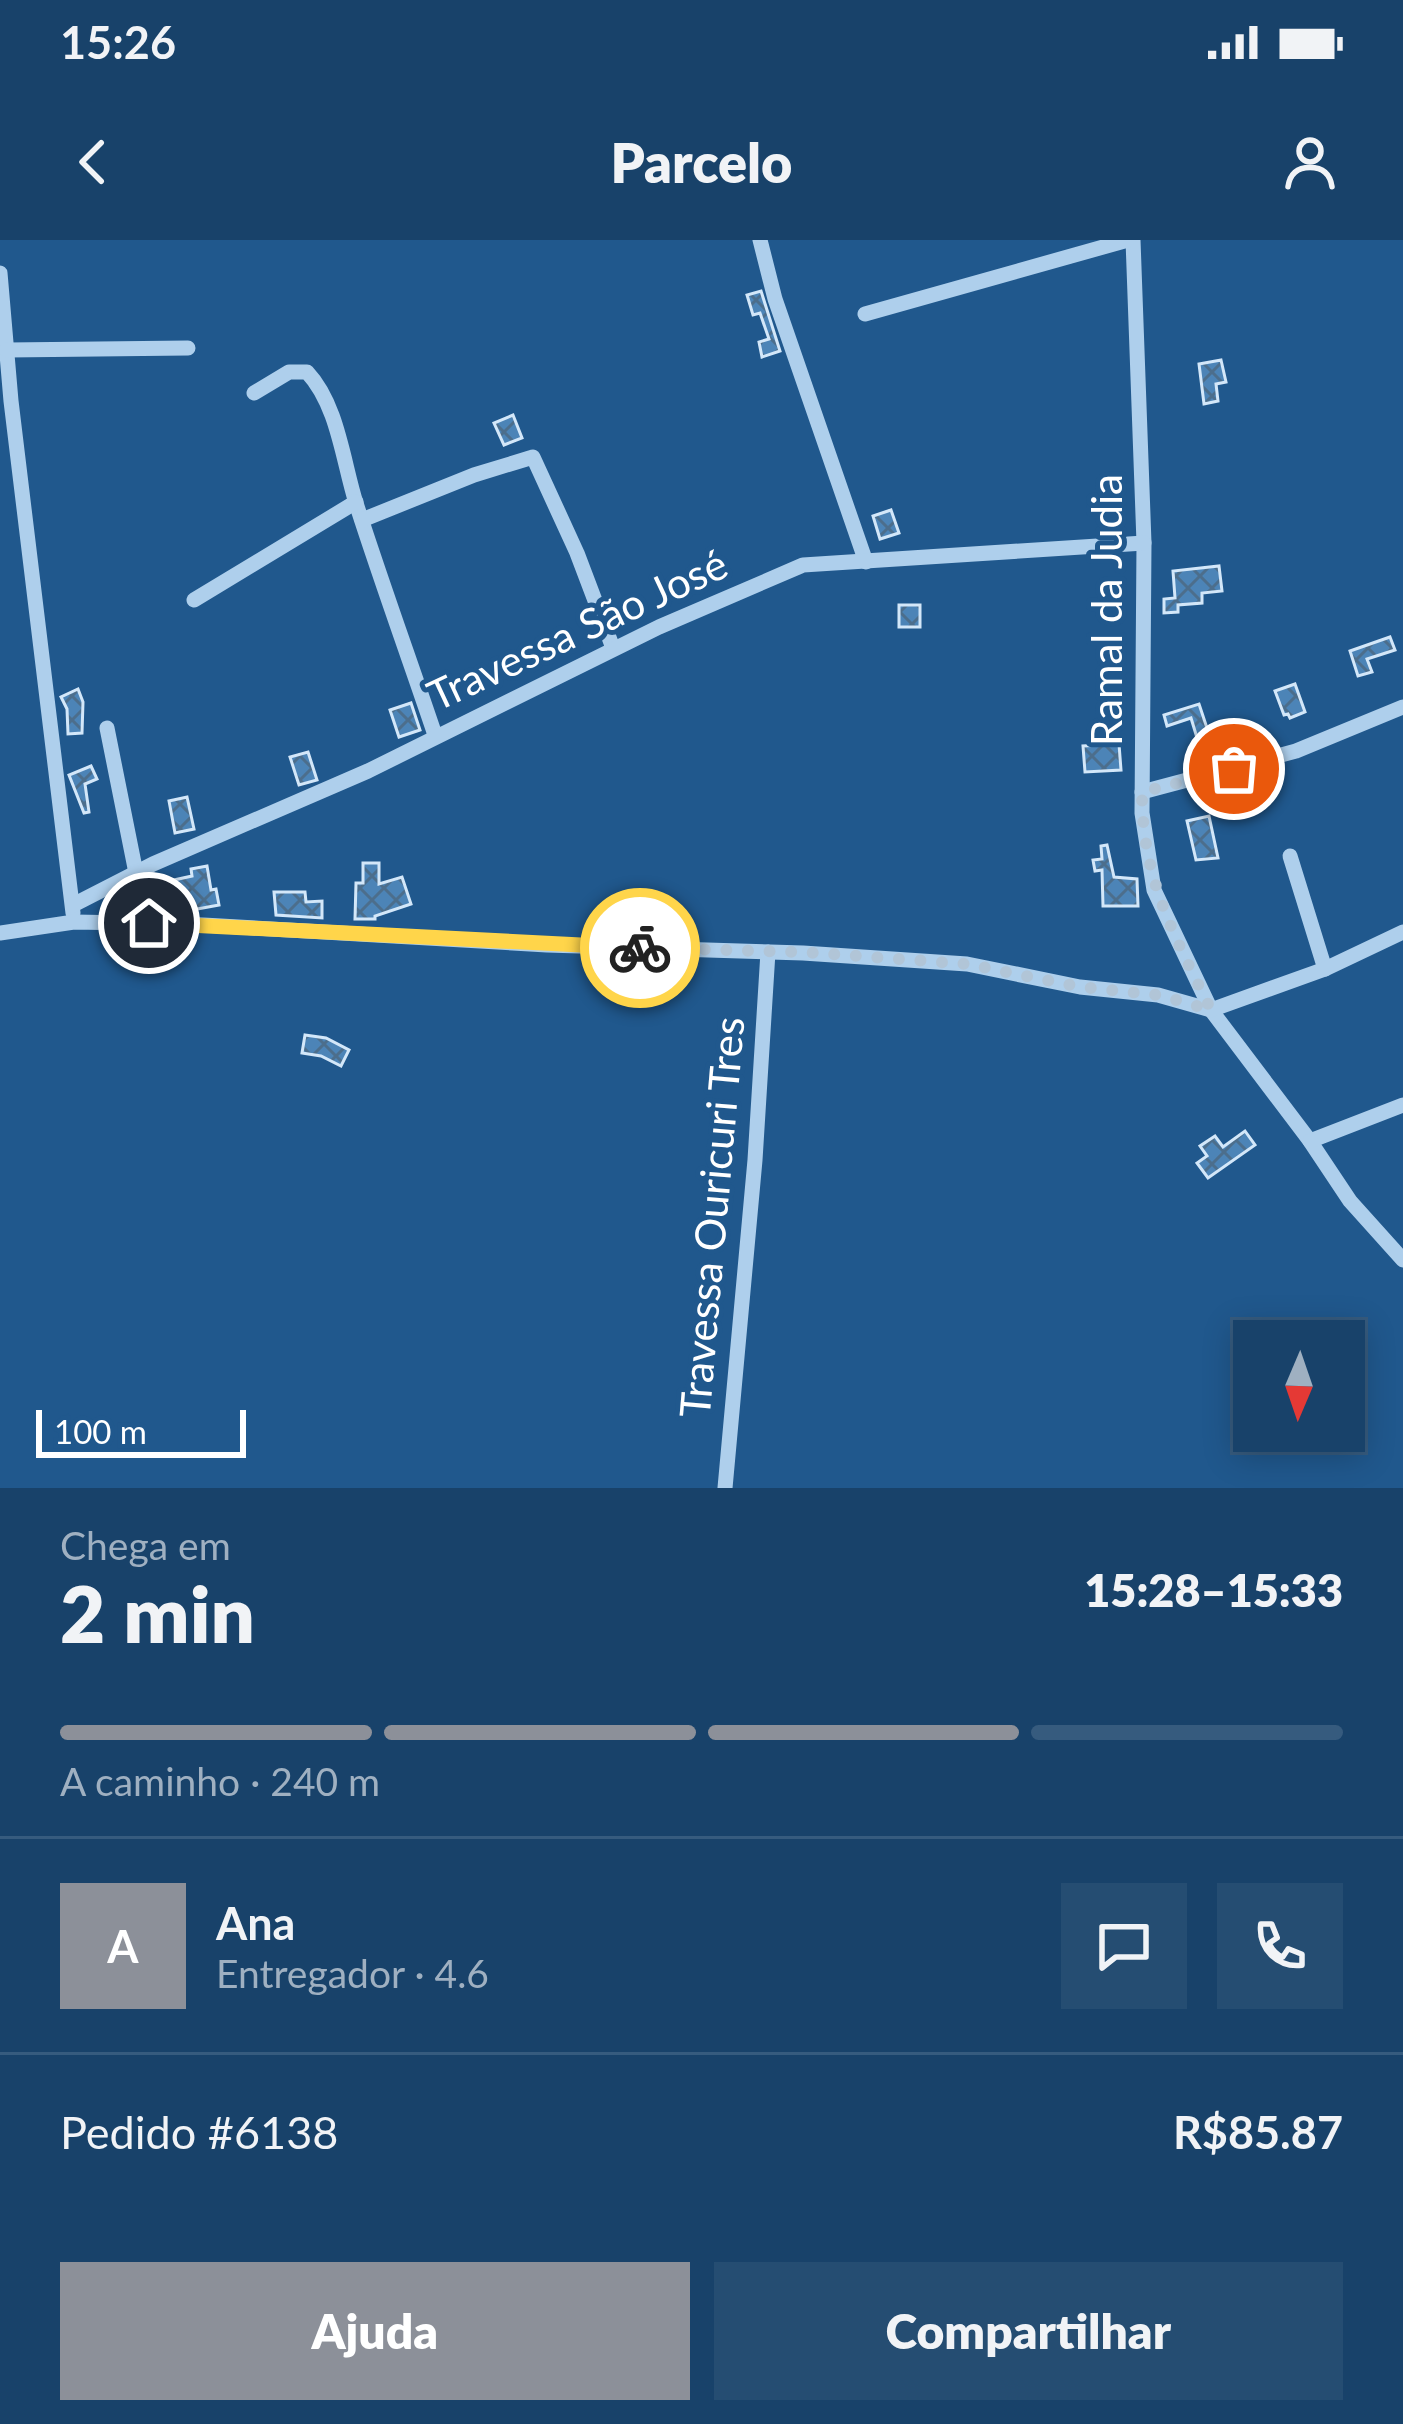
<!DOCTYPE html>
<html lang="pt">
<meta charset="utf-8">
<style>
:root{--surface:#18426a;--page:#254d72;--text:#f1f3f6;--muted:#9fb0c1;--line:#365b7e;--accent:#8c9099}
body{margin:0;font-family:Lato,sans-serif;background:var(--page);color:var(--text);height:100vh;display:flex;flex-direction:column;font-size:45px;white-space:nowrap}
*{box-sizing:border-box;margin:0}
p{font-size:39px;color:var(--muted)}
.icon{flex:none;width:66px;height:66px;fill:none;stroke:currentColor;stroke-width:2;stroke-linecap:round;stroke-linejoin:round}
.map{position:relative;height:1248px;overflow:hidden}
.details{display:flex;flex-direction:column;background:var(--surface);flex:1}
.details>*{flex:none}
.needle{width:78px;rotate:182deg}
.fabs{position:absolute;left:1233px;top:1080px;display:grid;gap:24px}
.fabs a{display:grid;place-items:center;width:132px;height:132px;border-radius:0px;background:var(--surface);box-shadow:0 6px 30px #0003,0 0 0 3px var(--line);font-size:60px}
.scale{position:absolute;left:36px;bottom:30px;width:210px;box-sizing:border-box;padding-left:12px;border:6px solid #fff;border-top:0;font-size:33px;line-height:42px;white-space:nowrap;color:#fff;-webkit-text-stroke:9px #20588d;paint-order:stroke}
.pin{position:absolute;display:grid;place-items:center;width:102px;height:102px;color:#fff;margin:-51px;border:6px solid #fff;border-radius:50%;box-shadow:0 3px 12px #0007}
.courier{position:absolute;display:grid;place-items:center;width:120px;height:120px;margin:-60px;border:9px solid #ffd54a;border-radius:50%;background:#fff;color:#222;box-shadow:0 3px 15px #0007}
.summary em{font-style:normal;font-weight:800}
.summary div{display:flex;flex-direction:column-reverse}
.summary{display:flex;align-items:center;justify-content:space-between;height:204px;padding:0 60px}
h1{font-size:78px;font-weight:800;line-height:90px}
.bar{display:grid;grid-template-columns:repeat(4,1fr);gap:18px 12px;align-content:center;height:144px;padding:0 60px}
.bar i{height:15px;border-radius:9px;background:var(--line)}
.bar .current{background:var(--accent)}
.bar p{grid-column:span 4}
.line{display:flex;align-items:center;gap:30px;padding:0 60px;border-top:3px solid var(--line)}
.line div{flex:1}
.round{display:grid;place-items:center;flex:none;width:126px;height:126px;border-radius:0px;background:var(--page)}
.cta{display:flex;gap:24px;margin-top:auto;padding:24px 60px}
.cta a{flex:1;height:138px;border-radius:0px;background:var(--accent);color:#fff;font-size:48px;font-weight:800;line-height:138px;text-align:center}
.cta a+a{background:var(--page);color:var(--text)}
.status{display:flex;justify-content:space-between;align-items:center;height:84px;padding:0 60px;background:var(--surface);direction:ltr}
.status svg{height:33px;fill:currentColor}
header{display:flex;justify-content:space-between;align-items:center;height:156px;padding:0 60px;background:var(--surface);font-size:54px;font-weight:800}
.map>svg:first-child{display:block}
</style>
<div class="status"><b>15:26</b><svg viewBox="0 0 49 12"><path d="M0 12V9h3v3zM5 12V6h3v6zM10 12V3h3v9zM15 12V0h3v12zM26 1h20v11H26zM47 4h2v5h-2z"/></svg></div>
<header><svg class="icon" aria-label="back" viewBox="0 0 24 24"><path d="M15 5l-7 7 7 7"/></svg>Parcelo<svg class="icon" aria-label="person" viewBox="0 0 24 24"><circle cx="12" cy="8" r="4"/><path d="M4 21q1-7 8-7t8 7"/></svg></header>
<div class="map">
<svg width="1403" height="1248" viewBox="0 0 1403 1248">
<defs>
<pattern id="building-cross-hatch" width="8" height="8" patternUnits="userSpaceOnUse" patternTransform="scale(3)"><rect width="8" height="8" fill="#4c84b7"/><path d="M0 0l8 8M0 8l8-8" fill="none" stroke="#4c6e8c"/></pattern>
</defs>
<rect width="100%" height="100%" fill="#20588d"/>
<g fill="url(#building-cross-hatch)" stroke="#d3e7f9" stroke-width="3">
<polygon points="761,51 780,111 762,117 759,102 769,99 760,73 753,75 747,55"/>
<polygon points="1221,120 1226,142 1216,144 1218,161 1204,164 1199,124"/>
<polygon points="513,175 522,198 504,205 494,183"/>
<polygon points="891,270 899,293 880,299 873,276"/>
<polygon points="1219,326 1222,351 1202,353 1202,363 1178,365 1178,372 1164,373 1164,359 1175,358 1173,331"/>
<rect x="899" y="365" width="21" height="22"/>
<polygon points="1390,397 1395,410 1367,419 1372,432 1358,436 1350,411"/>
<polygon points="1295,444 1305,472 1290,478 1288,474 1284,475 1275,451"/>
<polygon points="78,449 83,462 82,493 68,494 67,469 61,457"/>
<polygon points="411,463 420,490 399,497 390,470"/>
<polygon points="1199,464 1210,497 1198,501 1191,478 1167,486 1164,475"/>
<polygon points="1119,504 1121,530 1085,532 1083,506"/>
<polygon points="308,512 317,540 299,545 290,517"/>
<polygon points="91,526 97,539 85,544 89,572 84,573 69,535"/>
<polygon points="187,557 194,589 175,593 169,561"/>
<polygon points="1209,576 1218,618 1196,620 1187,581"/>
<polygon points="1107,605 1114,637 1137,639 1138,666 1103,666 1102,630 1095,631 1093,620 1102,619 1101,606"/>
<polygon points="363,623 379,623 379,644 402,637 411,664 375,676 375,679 355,679 356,643 363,643"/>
<polygon points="207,626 211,650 216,649 219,665 181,672 174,640 192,636 191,629"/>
<polygon points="274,652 305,652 306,662 322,661 322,678 276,675"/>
<polygon points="305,795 326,798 349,810 341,826 321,816 302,813"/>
<polygon points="1245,891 1255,905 1208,938 1197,923 1207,916 1200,906 1215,896 1223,907"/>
</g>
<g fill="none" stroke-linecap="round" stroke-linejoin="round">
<g stroke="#aecfec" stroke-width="15">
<polyline points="760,0 775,59 866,322"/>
<polyline points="1133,0 1144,303 1142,573 1154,650 1211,770 1310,901 1350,961 1403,1020"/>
<polyline points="0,33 11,161 73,673"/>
<polyline points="865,74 1128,0"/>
<polyline points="7,110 188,108"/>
<path d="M254,153L289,132H307C338,165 343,222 356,263C381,341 409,418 435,495"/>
<polyline points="362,280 474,235 533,217 577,313 613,408"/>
<polyline points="194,360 356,262"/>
<polyline points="107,488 136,633"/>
<polyline points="1142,552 1296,511 1403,467"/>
<polyline points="1290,616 1325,729"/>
<polyline points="73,665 153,624 368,531 659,387 803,325 1144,303"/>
<polyline points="0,693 74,682 186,684 547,705 803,713 967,724 1080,747 1158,755 1211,770 1325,729 1403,692"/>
<polyline points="1310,901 1403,865"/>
<polyline points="725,1248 755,920 768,712"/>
</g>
</g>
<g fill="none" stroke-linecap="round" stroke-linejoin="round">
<path stroke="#b1c5d7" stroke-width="12" stroke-dasharray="0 21.6" d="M640,708L803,712L967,724L1080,747L1158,755L1211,770C1174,695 1142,639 1142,552L1234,529"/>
<polyline stroke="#ffd54a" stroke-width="15" points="149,683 640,708"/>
</g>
<g text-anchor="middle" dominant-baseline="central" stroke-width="10" stroke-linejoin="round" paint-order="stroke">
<g font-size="42" fill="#fff" stroke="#20588d">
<text transform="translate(1106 370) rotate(-90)">Ramal da Judia</text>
<text transform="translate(577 389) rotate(-25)">Travessa São José</text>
<text transform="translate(711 977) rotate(-85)">Travessa Ouricuri Tres</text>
</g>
</g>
</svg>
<div class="fabs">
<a><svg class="needle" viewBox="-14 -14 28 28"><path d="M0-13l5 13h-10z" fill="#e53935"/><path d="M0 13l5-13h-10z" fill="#9fb0c1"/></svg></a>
</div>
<div class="scale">100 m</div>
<div class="pin" style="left:1234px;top:529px;background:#ea580c"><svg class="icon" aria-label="bag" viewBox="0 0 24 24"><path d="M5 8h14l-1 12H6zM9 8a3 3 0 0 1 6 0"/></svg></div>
<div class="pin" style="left:149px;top:683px;background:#1f2937"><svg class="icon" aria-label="home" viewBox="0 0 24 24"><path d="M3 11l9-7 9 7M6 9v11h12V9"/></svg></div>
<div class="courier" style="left:640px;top:708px"><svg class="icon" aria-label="bike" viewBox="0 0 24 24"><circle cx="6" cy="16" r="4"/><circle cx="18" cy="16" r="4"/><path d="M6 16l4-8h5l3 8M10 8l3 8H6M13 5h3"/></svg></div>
</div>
<section class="details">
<div class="summary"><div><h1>2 min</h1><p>Chega em</p></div><em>15:28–15:33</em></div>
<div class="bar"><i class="current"></i><i class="current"></i><i class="current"></i><i></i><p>A caminho · 240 m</p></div>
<div class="line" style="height:216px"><b class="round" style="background:var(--accent);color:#fff">A</b><div><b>Ana</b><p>Entregador · 4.6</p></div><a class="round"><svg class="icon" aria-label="chat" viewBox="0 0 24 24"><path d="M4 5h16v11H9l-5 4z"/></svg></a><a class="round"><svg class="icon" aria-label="phone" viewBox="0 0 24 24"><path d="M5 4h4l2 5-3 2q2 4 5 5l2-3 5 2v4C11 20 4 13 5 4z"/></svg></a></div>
<div class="line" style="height:156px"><div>Pedido #6138</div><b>R$85.87</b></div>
<div class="cta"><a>Ajuda</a><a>Compartilhar</a></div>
</section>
